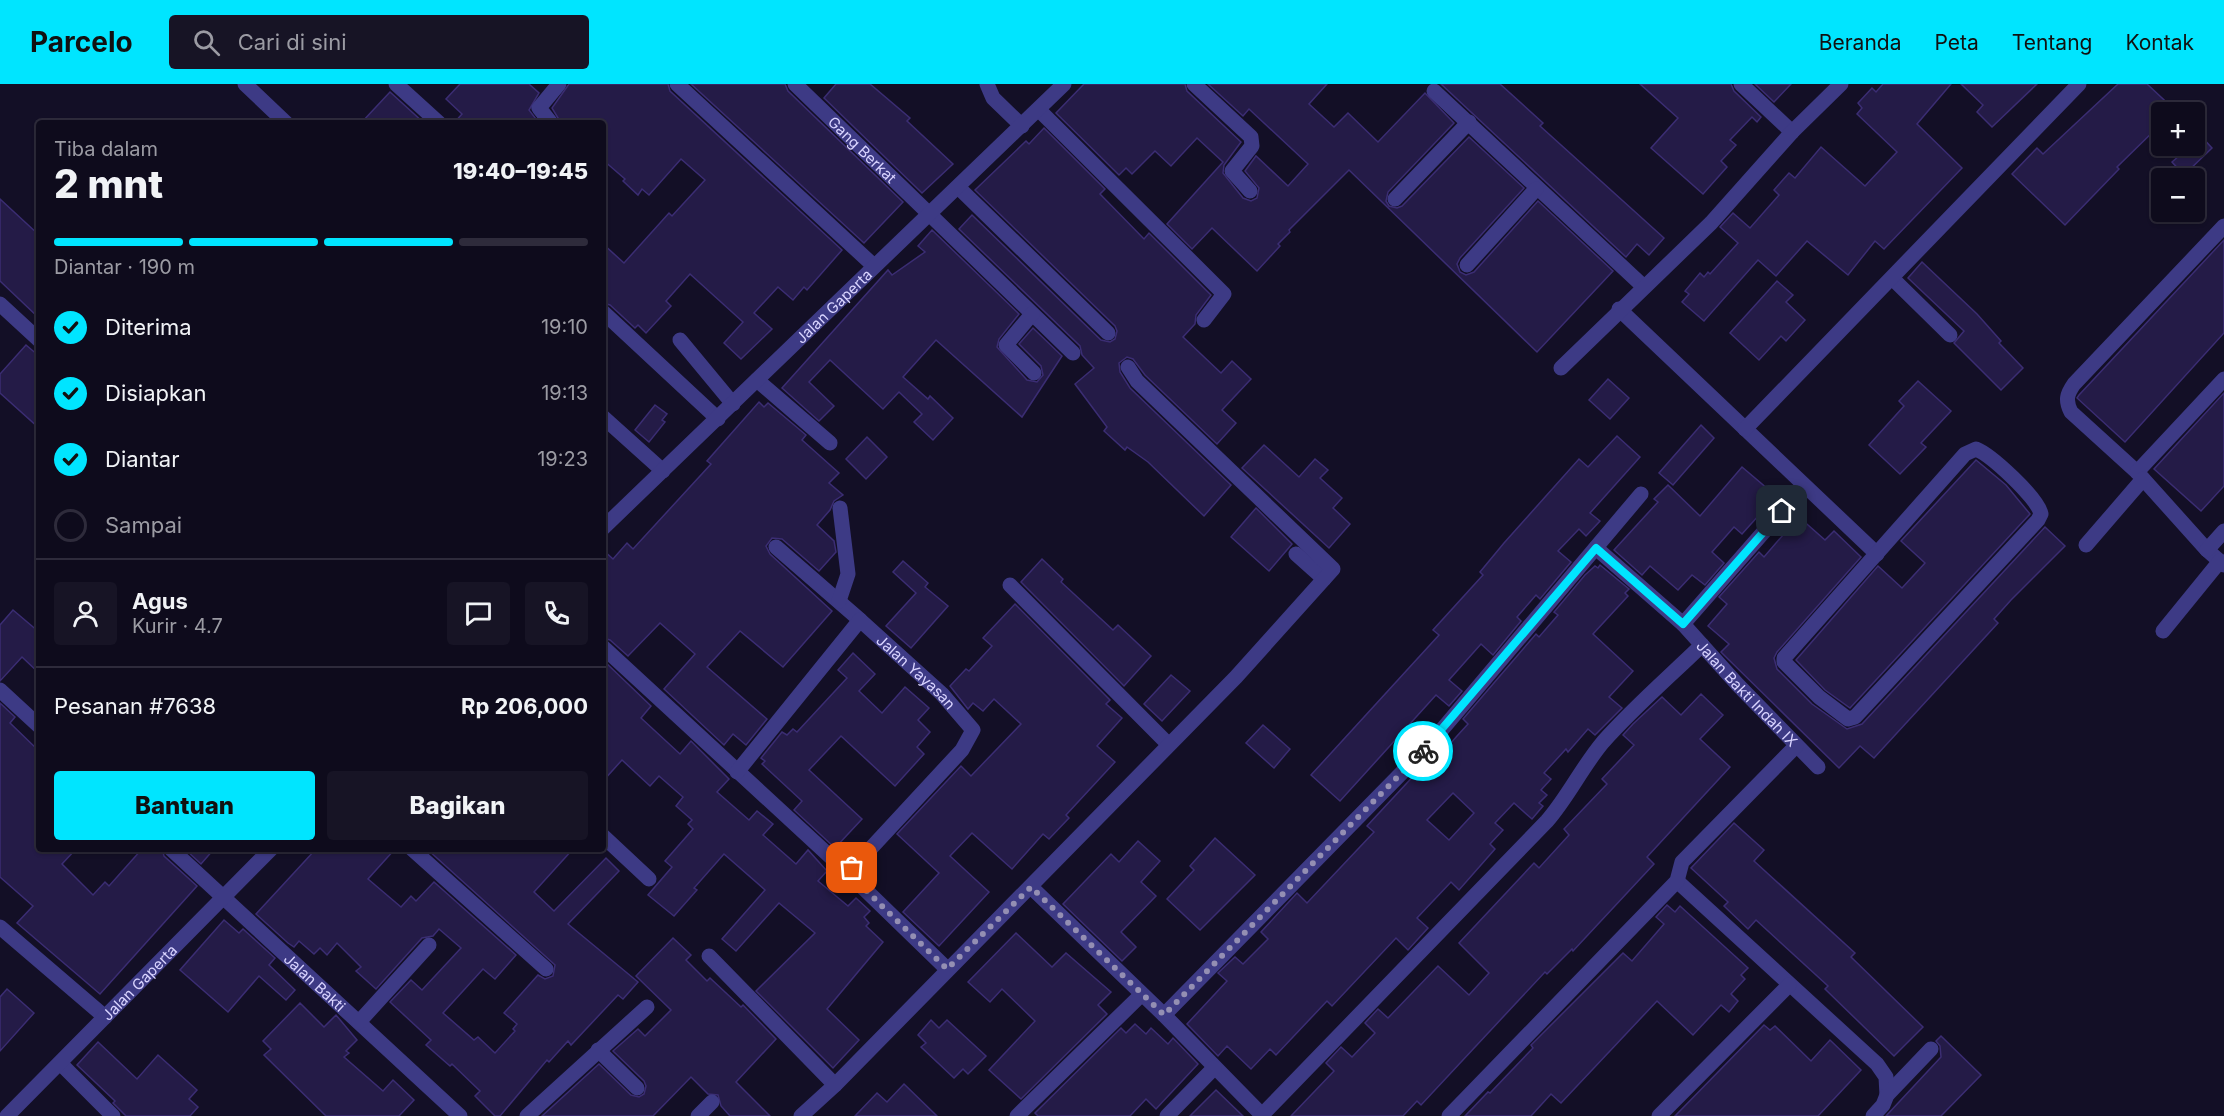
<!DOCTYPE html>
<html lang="id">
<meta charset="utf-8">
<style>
:root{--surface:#0e0b1c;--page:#171425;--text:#f1f3f6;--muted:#9b9ba3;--line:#2e2b3b;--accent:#00e5ff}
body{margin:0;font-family:Inter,sans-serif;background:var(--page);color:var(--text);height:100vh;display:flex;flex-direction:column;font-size:22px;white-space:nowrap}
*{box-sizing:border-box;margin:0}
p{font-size:20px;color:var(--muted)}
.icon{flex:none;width:33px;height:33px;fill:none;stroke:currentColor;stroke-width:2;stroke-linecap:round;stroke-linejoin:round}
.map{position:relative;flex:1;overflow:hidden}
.panel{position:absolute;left:36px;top:36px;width:570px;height:732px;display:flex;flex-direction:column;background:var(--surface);border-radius:6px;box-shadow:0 2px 4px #0004,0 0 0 2px var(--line)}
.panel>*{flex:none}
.buttons{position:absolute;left:2151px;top:18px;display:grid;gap:12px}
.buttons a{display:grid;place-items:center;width:54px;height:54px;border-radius:6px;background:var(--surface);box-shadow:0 2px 4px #0004,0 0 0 2px var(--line);font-size:30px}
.pin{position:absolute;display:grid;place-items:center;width:51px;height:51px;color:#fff;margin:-26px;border-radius:12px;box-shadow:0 3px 9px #0006}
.courier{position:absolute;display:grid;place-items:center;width:60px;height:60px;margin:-30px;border:4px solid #00e5ff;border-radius:50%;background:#fff;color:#222;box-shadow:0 2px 8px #0007}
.overview em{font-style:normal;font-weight:800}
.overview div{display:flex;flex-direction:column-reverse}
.overview{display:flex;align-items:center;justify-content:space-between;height:102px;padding:0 18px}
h1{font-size:39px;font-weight:800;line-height:45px}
.bar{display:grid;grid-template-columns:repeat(4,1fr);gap:9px 6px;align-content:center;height:72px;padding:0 18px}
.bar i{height:8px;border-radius:4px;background:var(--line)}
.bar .on{background:var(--accent)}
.bar p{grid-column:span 4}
.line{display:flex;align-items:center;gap:15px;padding:0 18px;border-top:2px solid var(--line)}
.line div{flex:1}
.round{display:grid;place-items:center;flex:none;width:63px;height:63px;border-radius:6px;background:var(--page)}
ol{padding:0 18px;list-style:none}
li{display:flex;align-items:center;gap:18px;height:66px}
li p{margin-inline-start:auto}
li .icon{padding:6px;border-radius:50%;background:var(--accent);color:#111;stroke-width:4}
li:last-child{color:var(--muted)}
li i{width:33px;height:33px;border:3px solid var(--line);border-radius:50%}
.button{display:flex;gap:12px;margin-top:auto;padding:12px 18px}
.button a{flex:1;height:69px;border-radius:6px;background:var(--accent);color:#111;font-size:24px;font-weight:800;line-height:69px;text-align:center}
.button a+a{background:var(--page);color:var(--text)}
header{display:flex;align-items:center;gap:36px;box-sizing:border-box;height:84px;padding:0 30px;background:var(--accent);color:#111}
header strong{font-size:28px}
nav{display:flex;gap:33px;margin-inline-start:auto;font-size:21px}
.search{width:420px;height:54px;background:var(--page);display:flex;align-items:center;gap:15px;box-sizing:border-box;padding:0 21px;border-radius:6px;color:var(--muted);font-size:22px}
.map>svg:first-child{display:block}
</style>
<header>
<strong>Parcelo</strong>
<div class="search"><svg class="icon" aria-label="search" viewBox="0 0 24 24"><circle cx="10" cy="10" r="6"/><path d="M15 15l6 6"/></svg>Cari di sini</div>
<nav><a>Beranda</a><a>Peta</a><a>Tentang</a><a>Kontak</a></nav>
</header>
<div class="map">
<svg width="2224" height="1032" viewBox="0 0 2224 1032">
<rect width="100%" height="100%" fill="#130f26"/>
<g fill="#241b47" stroke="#3b2d73" stroke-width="1.5" fill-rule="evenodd">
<polygon points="460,0 529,0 539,9 529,26 539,39 454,39 462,30 446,15"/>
<polygon points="569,0 668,0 670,7 842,166 807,206 804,203 793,216 778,203 754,229 772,245 741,275 724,259 743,238 690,190 666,217 671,222 646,249 638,241 635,244 610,221 603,219 603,160 624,179 669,129 672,132 705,96 681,75 649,111 642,105 638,111 623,97 625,95 603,76 603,39 561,39 552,24"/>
<polygon points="691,0 785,0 788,7 903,118 864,159"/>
<polygon points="836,0 870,0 910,34 907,37 953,80 922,109 824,14"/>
<polygon points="1084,0 1185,0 1187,7 1241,58 1224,81 1223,89 1243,114 1251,117 1257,114 1259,104 1245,87 1256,72 1288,102 1308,80 1249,25 1243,32 1208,0 1327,0 1309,20 1334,43 1348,29 1378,58 1425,9 1454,39 1388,108 1386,117 1389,122 1397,124 1402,122 1469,53 1524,104 1460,174 1457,180 1460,188 1466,191 1474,188 1538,117 1613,187 1537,268 1349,86 1289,146 1290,148 1278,160 1280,162 1257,187 1212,144 1192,165 1167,140 1223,78 1197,54 1171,82 1155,67 1132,90 1126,84 1119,91 1056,29"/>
<polygon points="1441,0 1500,0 1543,39 1540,42 1664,154 1649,171 1637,160 1626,173"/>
<polygon points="1640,0 1731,0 1734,7 1761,33 1757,38 1752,33 1730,56 1736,61 1721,77 1727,83 1703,110 1651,64 1678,34"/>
<polygon points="1755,0 1791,0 1774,18"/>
<polygon points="1883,0 1951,0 1917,40 1962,84 1884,165 1875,157 1848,191 1807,157 1776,192 1758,176 1704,237 1682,218 1689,210 1685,207 1700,189 1704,193 1708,188 1710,190 1738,159 1720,143 1733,129 1750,144 1779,111 1774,106 1789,89 1795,94 1821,63 1865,102 1897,68 1857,30 1862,24 1858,19 1872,4 1876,8"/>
<polygon points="1961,0 2037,0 1992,43 1977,28 1983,21"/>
<polygon points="2118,0 2147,0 2177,28 2162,28 2162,39 2117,83 2119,85 2065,141 2012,90 2037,64 2043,70"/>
<polygon points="390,8 424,39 361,39"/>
<polygon points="1044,44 1105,105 1100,110 1144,155 1149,149 1211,211 1196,231 1195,240 1183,253 1221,289 1232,277 1251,295 1222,326 1236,339 1217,360 1145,291 1133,275 1127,273 1119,279 1120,288 1130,304 1231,401 1204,432 1148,378 1127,363 1125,366 1104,347 1107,343 1075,300 1094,284 1082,271 1080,262 959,145 972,131 1101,256 1110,258 1115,255 1117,247 1115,242 975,106 1026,57 1029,60"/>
<polygon points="2200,51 2212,64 2184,91 2172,78 2180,71 2169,62 2194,62 2194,57"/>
<polygon points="0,115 39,151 39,234 0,197"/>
<polygon points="932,146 1019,230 999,255 997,263 1027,296 1037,298 1043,291 1041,282 1019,260 1033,244 1062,272 1022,333 936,256 903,293 928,315 930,312 953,334 933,356 914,338 922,330 899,308 883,325 830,276 809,298 834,322 819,337 782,304 888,186 892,191 925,168 918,162"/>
<polygon points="2224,156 2224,249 2125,358 2077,314 2079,311"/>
<polygon points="1922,178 1977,230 2001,257 1999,259 2023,284 2001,306 1954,259 1964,247 1908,194"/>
<polygon points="1777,197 1793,211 1786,218 1805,236 1786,257 1781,252 1759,276 1730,249"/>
<polygon points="26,261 39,272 39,344 0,309 0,290"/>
<polygon points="1608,295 1629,314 1610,335 1589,316"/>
<polygon points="1918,297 1951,327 1921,359 1926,363 1900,390 1869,361 1904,322 1899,317"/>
<polygon points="2224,309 2224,402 2201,427 2154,385"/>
<polygon points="759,318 764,323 768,319 806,351 802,356 839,389 829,399 843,411 834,417 830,426 817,441 834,457 836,468 819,487 782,455 772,454 766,462 770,470 832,527 783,583 740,547 707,583 767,635 746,661 733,650 724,661 664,605 695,570 677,554 660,539 628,572 610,556 603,554 603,466 613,475 627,459 633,465 711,380 707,377"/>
<polygon points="655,321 667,330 662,336 665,338 649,358 635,346"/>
<polygon points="1701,341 1714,354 1673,401 1659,389"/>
<polygon points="1617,352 1640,373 1590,429 1600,437 1586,452 1579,445 1558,467 1571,478 1540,515 1536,511 1517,533 1521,537 1493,571 1481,560 1449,596 1462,607 1449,622 1436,611 1340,717 1311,691 1439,551 1433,546 1483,491 1480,488 1504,459 1579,375 1588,383"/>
<polygon points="867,353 887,373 866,395 846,375"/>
<polygon points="1264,361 1299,393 1315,375 1328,386 1320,394 1342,414 1333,424 1350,440 1329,464 1242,384"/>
<polygon points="1976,376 2006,401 2030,430 1850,624 1825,606 1796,576 1878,482 1902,504 1925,479 1901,457"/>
<polygon points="1742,383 1782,417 1775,420 1764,433 1760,430 1742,450 1734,443 1712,468 1724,479 1705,501 1692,491 1678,506 1650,482 1642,491 1614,466 1658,418 1654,415 1668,401 1700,432"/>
<polygon points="1256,424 1292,460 1269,487 1231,453"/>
<polygon points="1791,426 1825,456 1834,447 1861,473 1777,568 1774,574 1777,585 1812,620 1847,645 1862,640 2045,443 2065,462 2011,516 1994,535 1998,539 1874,674 1860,662 1839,684 1728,575 1721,568 1729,560 1708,542 1727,520 1719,513 1759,468 1764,473 1783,451 1778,446 1790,433"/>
<polygon points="1042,475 1063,495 1061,498 1113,546 1118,541 1151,572 1124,602 1021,498"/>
<polygon points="903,477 928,499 925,503 948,522 911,564 886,542 916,509 893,488"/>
<path d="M1600,481L1629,505L1625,509L1628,512L1593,550L1633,587L1609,613L1622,624L1595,651L1588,645L1568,668L1566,665L1544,689L1551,695L1541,706L1547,711L1539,719L1543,722L1532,735L1514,719L1495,739L1503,746L1490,760L1495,765L1459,806L1451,798L1417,834L1428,844L1408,866L1396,854L1332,922L1327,917L1276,971L1270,965L1251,985L1227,962L1218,972L1187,940L1227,897L1218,889L1235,873L1243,880L1268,855L1261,848L1297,809L1307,819L1374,748L1367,742L1432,672L1436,676L1457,652L1468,640L1463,635L1536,550L1539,553L1558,531L1554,528L1585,491L1595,482L1598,484ZM1453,709L1474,729L1449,756L1427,736Z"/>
<polygon points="1015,520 1110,616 1106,620 1122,634 1097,662 1115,678 1066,731 1069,734 1049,755 1043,750 1012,785 972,749 950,772 989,808 939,862 903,828 939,789 897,750 961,682 971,692 1021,640 994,615 983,627 973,619 968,625 950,602 966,585 969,587 992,562 983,554"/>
<polygon points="13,526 39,548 39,589 22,573 0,597 0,541"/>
<polygon points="853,569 875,590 859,607 882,629 905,603 929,624 918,636 930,648 917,663 924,670 895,702 841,652 809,686 862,735 835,764 794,726 802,717 762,680 765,677 761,674 782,648 787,651 793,645 797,648 847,594 838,586"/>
<polygon points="603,576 651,622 641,634 680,670 691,657 729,695 717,708 749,736 757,727 773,740 763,751 796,780 808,766 827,787 818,797 848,822 856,814 870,827 864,833 869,839 866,842 883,858 827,925 859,956 833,984 756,907 815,849 779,819 736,867 722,855 765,806 724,770 694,804 697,806 674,832 648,811 672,783 665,777 693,745 688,740 692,736 676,722 683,713 659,692 650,702 622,676 603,697"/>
<polygon points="1171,591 1190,607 1162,637 1144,620"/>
<polygon points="1701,610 1723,631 1700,655 1730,683 1647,773 1654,780 1573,867 1572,865 1547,890 1545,888 1421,1021 1417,1017 1403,1032 1291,1032 1334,987 1326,979 1341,963 1352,973 1375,949 1365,939 1378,925 1388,934 1438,882 1469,911 1489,889 1459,859 1534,779 1539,784 1569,751 1564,745 1607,700 1602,695 1634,661 1623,651 1633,640 1662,613 1681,631"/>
<polygon points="0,619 15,633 10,639 39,667 39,765 76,765 62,780 93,811 105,798 109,802 142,765 162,765 164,772 197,802 100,910 17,839 33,822 0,793"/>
<polygon points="1263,641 1290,665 1274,684 1246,659"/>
<polygon points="1734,739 1764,766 1754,777 1855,869 1851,873 1923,943 1894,972 1825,905 1828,902 1756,836 1748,845 1724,822 1728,818 1691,784"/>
<polygon points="1215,754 1255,791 1200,846 1167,815 1194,786 1190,782"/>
<polygon points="1138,757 1160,777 1141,798 1156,812 1121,848 1136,863 1122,877 1063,820 1111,770 1119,778"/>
<polygon points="185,765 214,765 201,780"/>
<polygon points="316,765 395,765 368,795 401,823 411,812 416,817 434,798 516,871 495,895 483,885 443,929 474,956 478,953 495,969 515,947 513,945 517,940 504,929 538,891 545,895 553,892 555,881 427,765 573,765 534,808 554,827 606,774 619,787 568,840 638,898 623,915 618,911 571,961 568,957 549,978 547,976 500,1032 495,1032 475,1012 480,1007 452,980 450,982 426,961 431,956 390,918 411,896 422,906 461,864 439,845 433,852 422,854 376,905 356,887 361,883 337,859 327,871 320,864 314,870 299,857 294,863 288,859 256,830"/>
<polygon points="1667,821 1675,828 1680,822 1748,884 1741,891 1745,895 1731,910 1738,917 1729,928 1721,921 1693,951 1657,917 1561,1019 1551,1010 1531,1032 1465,1032 1488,1008 1490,1009 1533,964 1531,961 1623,869 1632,877 1664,840 1656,833"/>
<polygon points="224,836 239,849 243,845 275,874 269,881 295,906 286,916 259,892 228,928 180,886"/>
<polygon points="1016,849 1052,883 1066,869 1111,908 1098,921 1107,930 1021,1015 989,986 1035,937 1002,905 990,918 968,898"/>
<polygon points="673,854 691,871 686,876 707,897 710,894 741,923 743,921 776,955 736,998 770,1032 730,1032 721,1022 718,1011 708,1010 691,993 653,1032 542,1032 599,980 631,1011 639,1013 644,1010 646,1002 644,997 613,967 638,945 645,952 671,926 636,892"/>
<polygon points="7,905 34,929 0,967 0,913"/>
<polygon points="300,919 324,943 336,931 357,956 346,967 349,969 344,973 383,1007 393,996 414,1016 399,1032 326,1032 264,971 271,965 263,957"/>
<polygon points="931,936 939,944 947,936 986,972 968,990 963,985 954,994 921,963 926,959 918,951"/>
<polygon points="1135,940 1146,950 1151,944 1168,960 1173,954 1198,980 1156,1025 1146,1015 1130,1032 1038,1032 1035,1029 1121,944 1126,949"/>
<polygon points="1764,941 1770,946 1775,942 1811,977 1830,956 1861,986 1818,1032 1675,1032"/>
<polygon points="1941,952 1981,991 1941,1032 1886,1032 1941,973 1940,962 1936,957"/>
<polygon points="98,958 137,995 158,971 197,1006 189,1015 198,1023 190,1032 126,1032 113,1019 115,1017 77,981"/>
<polygon points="904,1000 937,1032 855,1032 877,1009 887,1018"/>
<polygon points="1216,1006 1243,1032 1190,1032"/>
</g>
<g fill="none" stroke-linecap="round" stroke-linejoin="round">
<g stroke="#3d3a85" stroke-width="15">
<polyline points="245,0 286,39"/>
<polyline points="396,0 439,39"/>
<polyline points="677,0 874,182"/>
<path id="s1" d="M795,0L1073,269"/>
<polyline points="987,0 993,14 1022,42"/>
<polyline points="1194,0 1251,53 1252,62 1232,87 1250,107"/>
<polyline points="1741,0 1792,48"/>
<polyline points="1434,7 1644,203"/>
<polyline points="1039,26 1224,210 1204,236"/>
<polyline points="551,39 539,24 559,0"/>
<polyline points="959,104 1108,249"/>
<polyline points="1395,115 1469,38"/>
<path d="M2224,142L2074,300C2067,310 2065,316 2071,328L2137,388L2207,466L2224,481"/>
<polyline points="1467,181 1536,105"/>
<polyline points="1893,195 1950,251"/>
<polyline points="0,220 39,256"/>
<polyline points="1619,225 1877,470"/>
<polyline points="603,228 718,335"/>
<polyline points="1032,230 1006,261 1034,289"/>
<polyline points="680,256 733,320"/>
<polyline points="1561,284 1711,139 1792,48 1841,0"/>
<polyline points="757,296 830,359"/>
<polyline points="603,333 663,387"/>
<polyline points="1745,345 2079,0"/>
<path d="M1976,365C1991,371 2038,414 2041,430L2038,436L1855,633L1848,635L1819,613L1784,578V574L1965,370Z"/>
<polyline points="2137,388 2224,295"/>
<path id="s2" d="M603,444L1064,0"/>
<polyline points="2086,461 2143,395"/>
<polyline points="776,463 860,536"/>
<path id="s3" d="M1596,464L1683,540L1738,601L1818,683"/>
<polyline points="2207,466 2224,447"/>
<polyline points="1296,470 1324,495"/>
<polyline points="1010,501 1168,660"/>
<polyline points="839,517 848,490 840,424"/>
<polyline points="1683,540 1782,427"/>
<polyline points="2163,547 2220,477"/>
<polyline points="603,563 848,789 947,885"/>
<polyline points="0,606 39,642"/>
<path id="s4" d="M737,688L860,536L942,610L973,646L962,666L848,789"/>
<polyline points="603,752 649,795"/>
<path id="s5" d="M171,765L460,1032"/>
<polyline points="412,765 546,885"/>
<polyline points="1677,797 1877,980 1886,993 1887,1011"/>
<polyline points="1031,803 1164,931 1263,1032"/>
<polyline points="0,843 105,933"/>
<polyline points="709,872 835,1001"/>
<polyline points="1164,931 1429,661 1641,410"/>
<polyline points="359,938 429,861"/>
<polyline points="598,966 637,1004"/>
<polyline points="61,980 113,1032"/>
<path d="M1262,1031L1547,737C1568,713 1582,683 1603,658C1633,624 1669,593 1702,561"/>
<path id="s6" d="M7,1032L271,765"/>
<polyline points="527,1032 647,923"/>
<polyline points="698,1032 712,1018"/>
<polyline points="801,1032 835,1001 1236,593 1333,485 1137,297 1128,283"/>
<polyline points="1017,1032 1141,911"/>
<polyline points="1167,1032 1214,984"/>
<polyline points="1449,1032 1677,797 1682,778 1796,662"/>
<polyline points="1659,1032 1789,901"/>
<polyline points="1873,1032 1883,1021 1887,1011 1931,965"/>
</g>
</g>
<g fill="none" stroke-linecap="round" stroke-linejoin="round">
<polyline stroke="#948fb3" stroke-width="6" stroke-dasharray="0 10.8" points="852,784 848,789 947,885 1031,803 1164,931 1423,667"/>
<polyline stroke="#00e5ff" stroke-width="8" points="1423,667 1596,464 1683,540 1782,427"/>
</g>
<g text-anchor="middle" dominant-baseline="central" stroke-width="4.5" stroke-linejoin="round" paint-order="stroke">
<g font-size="15" fill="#d9d4ff" stroke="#130f26">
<text stroke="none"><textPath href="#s1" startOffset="94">Gang Berkat</textPath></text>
<text stroke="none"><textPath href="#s2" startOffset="320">Jalan Gaperta</textPath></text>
<text stroke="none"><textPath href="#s4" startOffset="272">Jalan Yayasan</textPath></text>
<text stroke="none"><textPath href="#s3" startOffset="210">Jalan Bakti Indah IX</textPath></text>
<text stroke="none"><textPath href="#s6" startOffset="188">Jalan Gaperta</textPath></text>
<text stroke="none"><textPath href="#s5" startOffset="196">Jalan Bakti</textPath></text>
</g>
</g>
</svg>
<div class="buttons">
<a>+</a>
<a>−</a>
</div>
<div class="pin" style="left:852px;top:784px;background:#ea580c"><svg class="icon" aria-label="bag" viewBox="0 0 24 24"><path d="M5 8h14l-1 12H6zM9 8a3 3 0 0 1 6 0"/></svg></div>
<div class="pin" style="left:1782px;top:427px;background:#1f2937"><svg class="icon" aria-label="home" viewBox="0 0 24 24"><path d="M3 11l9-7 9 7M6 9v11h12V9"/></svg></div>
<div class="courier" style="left:1423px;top:667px"><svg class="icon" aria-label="bike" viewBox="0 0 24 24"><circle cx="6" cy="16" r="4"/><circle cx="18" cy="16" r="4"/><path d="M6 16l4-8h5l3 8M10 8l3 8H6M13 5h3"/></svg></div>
<section class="panel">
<div class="overview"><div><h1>2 mnt</h1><p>Tiba dalam</p></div><em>19:40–19:45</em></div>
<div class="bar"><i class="on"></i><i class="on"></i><i class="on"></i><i></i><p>Diantar · 190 m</p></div>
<ol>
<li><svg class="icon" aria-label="check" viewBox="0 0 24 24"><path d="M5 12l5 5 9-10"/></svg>Diterima<p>19:10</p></li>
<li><svg class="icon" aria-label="check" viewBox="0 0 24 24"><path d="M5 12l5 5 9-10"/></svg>Disiapkan<p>19:13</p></li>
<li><svg class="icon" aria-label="check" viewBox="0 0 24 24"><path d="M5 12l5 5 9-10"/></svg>Diantar<p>19:23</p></li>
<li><i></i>Sampai</li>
</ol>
<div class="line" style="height:108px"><a class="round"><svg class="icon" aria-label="person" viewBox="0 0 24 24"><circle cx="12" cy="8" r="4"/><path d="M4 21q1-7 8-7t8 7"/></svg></a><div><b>Agus</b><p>Kurir · 4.7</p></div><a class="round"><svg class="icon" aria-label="chat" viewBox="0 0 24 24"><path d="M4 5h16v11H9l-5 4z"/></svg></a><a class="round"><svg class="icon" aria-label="phone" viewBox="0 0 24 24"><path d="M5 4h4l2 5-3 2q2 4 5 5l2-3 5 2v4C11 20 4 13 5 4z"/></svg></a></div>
<div class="line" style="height:78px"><div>Pesanan #7638</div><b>Rp 206,000</b></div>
<div class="button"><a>Bantuan</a><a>Bagikan</a></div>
</section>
</div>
